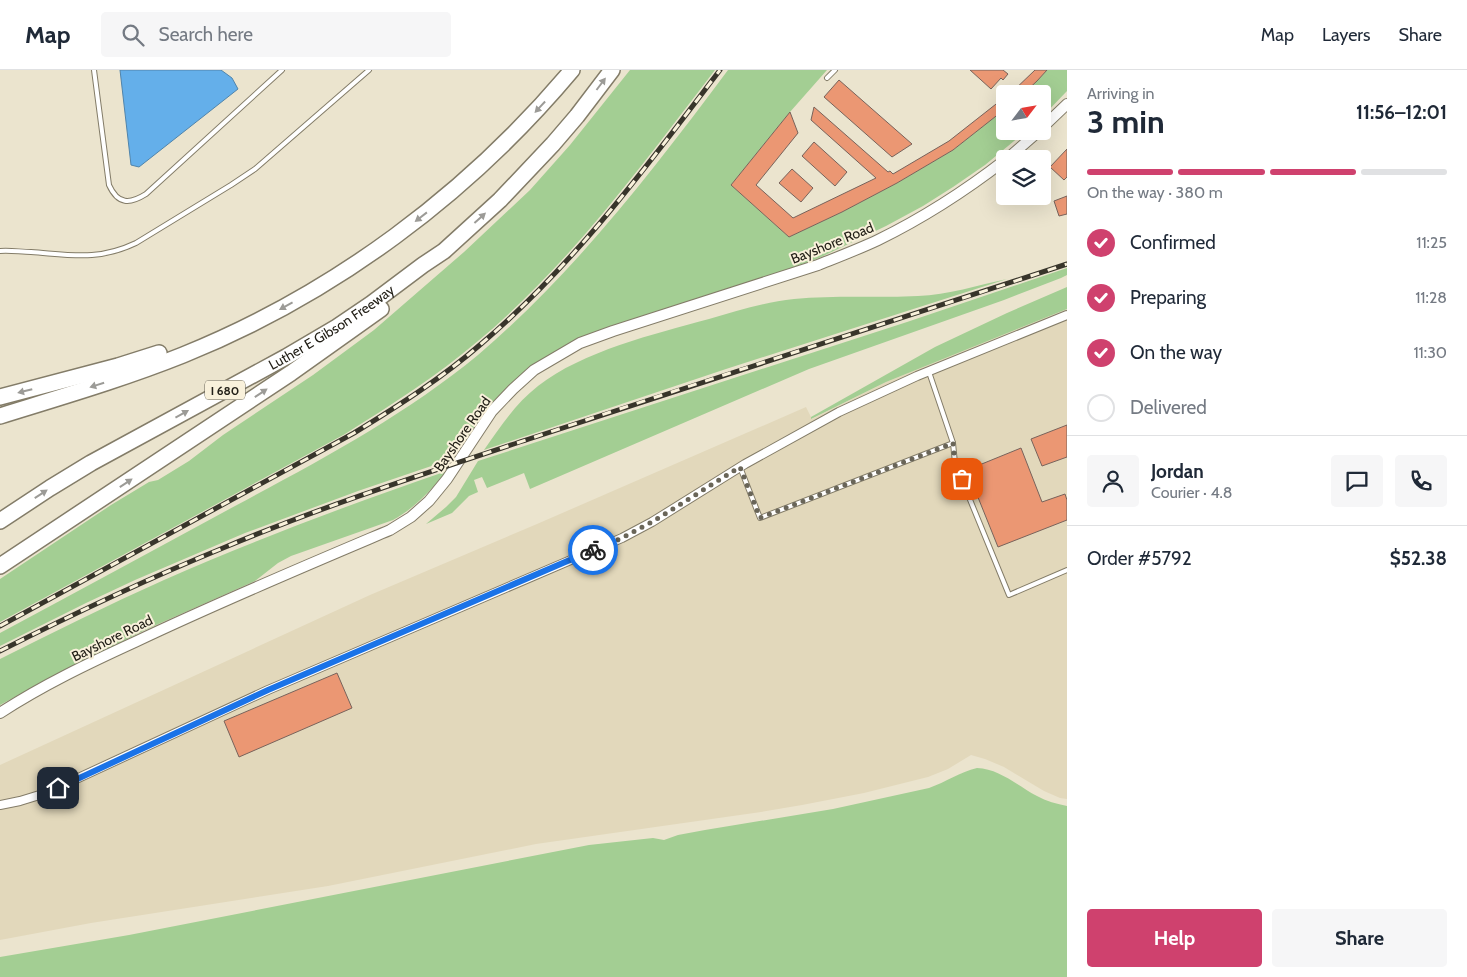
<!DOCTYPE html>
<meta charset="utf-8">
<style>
:root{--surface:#fff;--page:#f6f6f7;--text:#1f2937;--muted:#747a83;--line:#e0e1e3;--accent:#cf416e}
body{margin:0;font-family:Cabin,sans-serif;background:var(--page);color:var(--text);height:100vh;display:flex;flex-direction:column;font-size:19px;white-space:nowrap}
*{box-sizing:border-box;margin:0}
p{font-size:16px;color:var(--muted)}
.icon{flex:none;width:28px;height:28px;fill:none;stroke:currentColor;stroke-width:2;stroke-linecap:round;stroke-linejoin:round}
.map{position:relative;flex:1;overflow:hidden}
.panel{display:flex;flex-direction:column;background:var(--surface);width:400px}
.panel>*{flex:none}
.needle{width:32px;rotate:59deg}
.fabs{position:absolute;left:996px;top:15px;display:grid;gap:10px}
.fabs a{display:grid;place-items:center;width:55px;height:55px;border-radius:5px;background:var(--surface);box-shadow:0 5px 20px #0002;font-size:25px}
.pin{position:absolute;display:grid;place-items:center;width:42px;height:42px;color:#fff;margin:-21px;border-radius:10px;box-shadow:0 2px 8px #0006}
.courier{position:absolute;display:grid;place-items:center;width:50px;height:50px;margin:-25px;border:4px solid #1a73e8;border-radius:50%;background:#fff;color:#222;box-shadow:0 1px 6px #0007}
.overview em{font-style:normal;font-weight:800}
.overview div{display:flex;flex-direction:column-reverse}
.overview{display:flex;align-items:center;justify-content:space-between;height:85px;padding:0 20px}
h1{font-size:32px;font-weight:800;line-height:38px}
.bar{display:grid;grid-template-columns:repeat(4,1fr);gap:8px 5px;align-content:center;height:60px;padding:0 20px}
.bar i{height:6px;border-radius:4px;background:var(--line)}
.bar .on{background:var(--accent)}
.bar p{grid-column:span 4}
.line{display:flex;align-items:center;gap:12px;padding:0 20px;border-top:1px solid var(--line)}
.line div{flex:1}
.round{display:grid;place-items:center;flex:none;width:52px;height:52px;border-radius:5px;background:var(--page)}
ol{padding:0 20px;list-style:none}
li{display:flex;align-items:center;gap:15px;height:55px}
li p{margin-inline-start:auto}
li .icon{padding:5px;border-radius:50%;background:var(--accent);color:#fff;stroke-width:4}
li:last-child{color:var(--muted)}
li i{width:28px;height:28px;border:2px solid var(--line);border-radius:50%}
.button{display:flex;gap:10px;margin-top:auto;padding:10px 20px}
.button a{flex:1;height:58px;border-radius:5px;background:var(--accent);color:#fff;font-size:20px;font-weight:800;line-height:58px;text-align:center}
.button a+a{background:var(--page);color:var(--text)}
header{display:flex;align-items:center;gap:30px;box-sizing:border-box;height:70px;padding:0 25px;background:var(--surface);border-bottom:1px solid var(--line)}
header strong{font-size:24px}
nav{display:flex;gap:28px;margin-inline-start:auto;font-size:18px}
.search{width:350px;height:45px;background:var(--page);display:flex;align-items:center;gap:12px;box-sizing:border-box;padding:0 18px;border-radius:5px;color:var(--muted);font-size:19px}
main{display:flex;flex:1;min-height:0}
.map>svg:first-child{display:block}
</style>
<header>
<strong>Map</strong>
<div class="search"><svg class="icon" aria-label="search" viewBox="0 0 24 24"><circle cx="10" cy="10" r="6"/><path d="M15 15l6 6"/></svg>Search here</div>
<nav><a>Map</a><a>Layers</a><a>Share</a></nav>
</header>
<main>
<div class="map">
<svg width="1067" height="907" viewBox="0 0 1067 907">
<rect width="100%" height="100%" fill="#ebe4ce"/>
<polygon fill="#e2d8bb" points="1067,239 1067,729 1060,728 1044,721 1004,697 985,689 971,685 948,699 928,707 864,723 802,735 761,742 536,774 328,816 91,853 0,870 0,695 370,525 537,454 806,337 812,349 886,312"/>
<g fill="#a3ce93">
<path d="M630,0H715C642,95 571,193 478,271C437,306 391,335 345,364L0,552V509L111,435L149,412L158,410L189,391L223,365L313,305L374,260L464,182L530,120L570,75Z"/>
<path d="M728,0H827L790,42L731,115L789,167L842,142L897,113L953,80L1005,39V61H1026L985,95L953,117L923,136L886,156L819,188L785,201L617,255L521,305L501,324L479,350L452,389L358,421L245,463L135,510L86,533L0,576V563C79,521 157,478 235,436C319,391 404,346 478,285C576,201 651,103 728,0Z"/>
<polygon points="1047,0 1067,0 1067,21 1043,46 1042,24 1023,24 1037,11"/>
<polygon points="1067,198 1067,205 1061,208 1004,230 809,299 530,419 524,403 487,418 482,407 474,410 478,422 469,426 452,443 426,454 446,437 456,427 478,391 907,252"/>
<path d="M1007,209L726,299L484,380C500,357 516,333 538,316C583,281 654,264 709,249C737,241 765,232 794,229C835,225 877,228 918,226C948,225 978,215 1007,209Z"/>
<polygon points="1067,217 1067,239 886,312 811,349 811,347 935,277 1007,243"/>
<path d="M447,401C431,420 415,438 393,450L291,486L278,493L255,511L145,560L48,609L0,635V589C54,562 108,535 164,510C257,469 351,434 447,401Z"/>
<path d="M977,698C1000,699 1018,716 1037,726C1046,731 1057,734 1067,736V907H0V887L129,865L589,775L653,768L664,770L678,765L705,760L833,739L929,718C946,712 960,702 977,698Z"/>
</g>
<polygon fill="#64afea" stroke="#5084ab" points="120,0 221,0 232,8 238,19 139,97 131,95"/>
<g fill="#eb9773" stroke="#78635b">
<polygon points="970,0 1003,0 1008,4 1003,10 1001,8 991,19"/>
<polygon points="1035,0 1047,0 1037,11 1023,24 1010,24"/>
<polygon points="839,10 912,74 892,87 824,27"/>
<polygon points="1005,27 1005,39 953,80 897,113 842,142 789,167 731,115 790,42 798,63 756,115 793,148 876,108 811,50 814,37 888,102 890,101 893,104 949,71"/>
<polygon points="814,72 847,102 835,116 802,86"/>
<polygon points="1067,79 1067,107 1064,110 1050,97"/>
<polygon points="792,99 813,118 801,132 779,113"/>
<polygon points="1067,126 1067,144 1059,146 1054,131"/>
<polygon points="1067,355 1067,387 1042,396 1031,369"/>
<polygon points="1021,378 1042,432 1065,424 1067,430 1067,450 998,477 967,400"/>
<polygon points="337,603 352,638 239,687 224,651"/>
</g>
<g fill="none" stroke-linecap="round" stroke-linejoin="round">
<g stroke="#837c68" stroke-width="6">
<g id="service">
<path d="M94,0L109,115C118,135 130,134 146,124L282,0"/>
<polyline points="827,8 835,0"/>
<path d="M0,181C10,180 21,182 31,182C72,185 98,191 136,173L231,115L255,99L369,0"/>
<polyline points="953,373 955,393 1009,525 1067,500"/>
<polyline points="740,397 760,448 953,373 929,302"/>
</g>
</g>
<g stroke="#837c68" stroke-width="10">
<polyline id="minor" points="0,735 20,731 46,723 268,620 622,468 652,452 745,394 839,342 917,306 1067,245"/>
</g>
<g stroke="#837c68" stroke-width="12">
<g id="tertiary">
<polyline points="1042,58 1067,34"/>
<polyline points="1007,89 1039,61"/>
<path d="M0,643C43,615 89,593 135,572C219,532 305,496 390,460L411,447L429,431L447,409L492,341L513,319L534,300L580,273L613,261L818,195C838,187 859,179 878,170C923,148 965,121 1005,90"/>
</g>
</g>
<g stroke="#837c68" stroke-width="18">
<g id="motorway">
<polyline points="0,327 118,296 159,283"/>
<path d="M0,346C61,327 123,309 183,285C334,224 468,124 572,0"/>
<path id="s1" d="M0,451L50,418L91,393L286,287L337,257L371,234L423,195L444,181L500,130L553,74L577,46L612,0"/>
<polyline points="0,496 291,303 381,239"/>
</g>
</g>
<use href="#service" stroke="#fff" stroke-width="4"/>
<use href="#minor" stroke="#fff" stroke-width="8"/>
<use href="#tertiary" stroke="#fff" stroke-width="10"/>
<use href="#motorway" stroke="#fff" stroke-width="15"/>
<g stroke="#38352b" stroke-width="5">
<g id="rail">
<path d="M0,556L354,363C398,336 442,308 481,274C575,194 646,97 720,0"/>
<path d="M0,581C73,544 147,509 223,478C323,436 426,403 529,369C708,309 888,253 1067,194"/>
</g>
</g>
<use href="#rail" stroke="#f9f1db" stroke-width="3" stroke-dasharray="9" stroke-linecap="butt"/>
</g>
<defs><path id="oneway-solid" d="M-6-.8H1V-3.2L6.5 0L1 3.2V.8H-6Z" transform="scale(1.25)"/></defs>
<g fill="#9c9b97">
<use href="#oneway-solid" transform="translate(601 14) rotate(-53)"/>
<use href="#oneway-solid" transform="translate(540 37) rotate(133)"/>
<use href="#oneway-solid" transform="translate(421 147) rotate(142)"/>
<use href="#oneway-solid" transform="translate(480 148) rotate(-42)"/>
<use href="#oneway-solid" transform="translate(286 236) rotate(151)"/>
<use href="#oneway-solid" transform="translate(97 315) rotate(162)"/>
<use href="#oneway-solid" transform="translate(25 321) rotate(166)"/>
<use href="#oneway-solid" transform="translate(261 323) rotate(-34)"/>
<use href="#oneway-solid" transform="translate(182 344) rotate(-29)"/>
<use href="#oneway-solid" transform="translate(126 413) rotate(-34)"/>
<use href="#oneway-solid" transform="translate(41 424) rotate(-33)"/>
</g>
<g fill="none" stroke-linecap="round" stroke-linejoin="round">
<polyline stroke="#696558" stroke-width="5" stroke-dasharray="0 9" points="593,480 622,468 652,452 740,397 760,448 953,373 955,393 962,409"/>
<polyline stroke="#1a73e8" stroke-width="6" points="58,718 268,620 593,480"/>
</g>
<g text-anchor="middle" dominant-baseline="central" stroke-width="4" stroke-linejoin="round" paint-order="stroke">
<rect fill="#f9f1db" stroke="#635f52" stroke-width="1" x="205" y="310.5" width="40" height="19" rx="4"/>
<g font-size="12" font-weight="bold" fill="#232018">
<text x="225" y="320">I 680</text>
</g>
<g font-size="14" fill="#232018" stroke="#f9f1db">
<text transform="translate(832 173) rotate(-22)">Bayshore Road</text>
<text stroke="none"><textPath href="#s1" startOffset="384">Luther E Gibson Freeway</textPath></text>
<text transform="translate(462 364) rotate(-55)">Bayshore Road</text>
<text transform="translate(112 568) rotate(-26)">Bayshore Road</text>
</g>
</g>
</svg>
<div class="fabs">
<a><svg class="needle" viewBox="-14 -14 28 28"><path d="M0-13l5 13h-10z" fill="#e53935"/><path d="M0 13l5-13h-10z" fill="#747a83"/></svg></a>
<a><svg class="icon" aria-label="layers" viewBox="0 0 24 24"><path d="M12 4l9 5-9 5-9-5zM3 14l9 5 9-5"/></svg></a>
</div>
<div class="pin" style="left:962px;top:409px;background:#ea580c"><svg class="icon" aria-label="bag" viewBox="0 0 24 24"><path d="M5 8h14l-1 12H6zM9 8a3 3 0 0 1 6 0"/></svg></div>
<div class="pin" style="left:58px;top:718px;background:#1f2937"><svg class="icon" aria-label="home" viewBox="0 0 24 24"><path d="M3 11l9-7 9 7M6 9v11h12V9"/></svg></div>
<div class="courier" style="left:593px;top:480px"><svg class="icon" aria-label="bike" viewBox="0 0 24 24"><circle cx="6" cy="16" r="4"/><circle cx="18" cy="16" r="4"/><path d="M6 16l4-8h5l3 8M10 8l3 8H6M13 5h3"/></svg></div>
</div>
<section class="panel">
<div class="overview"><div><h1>3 min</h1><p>Arriving in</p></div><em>11:56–12:01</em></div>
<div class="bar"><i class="on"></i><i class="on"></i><i class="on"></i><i></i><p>On the way · 380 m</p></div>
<ol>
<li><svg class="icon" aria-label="check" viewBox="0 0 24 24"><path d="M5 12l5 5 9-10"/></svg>Confirmed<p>11:25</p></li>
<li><svg class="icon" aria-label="check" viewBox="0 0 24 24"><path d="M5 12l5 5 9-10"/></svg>Preparing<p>11:28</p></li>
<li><svg class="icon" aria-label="check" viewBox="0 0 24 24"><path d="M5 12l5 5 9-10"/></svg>On the way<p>11:30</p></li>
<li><i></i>Delivered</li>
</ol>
<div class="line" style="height:90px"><a class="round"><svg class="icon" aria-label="person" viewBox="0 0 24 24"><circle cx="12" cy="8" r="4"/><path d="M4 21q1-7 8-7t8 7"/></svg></a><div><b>Jordan</b><p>Courier · 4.8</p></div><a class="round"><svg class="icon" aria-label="chat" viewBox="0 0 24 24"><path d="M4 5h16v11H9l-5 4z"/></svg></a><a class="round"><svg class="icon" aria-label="phone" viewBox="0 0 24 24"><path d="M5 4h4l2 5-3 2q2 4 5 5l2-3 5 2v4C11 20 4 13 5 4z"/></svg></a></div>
<div class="line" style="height:65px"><div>Order #5792</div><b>$52.38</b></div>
<div class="button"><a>Help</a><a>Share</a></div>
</section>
</main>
